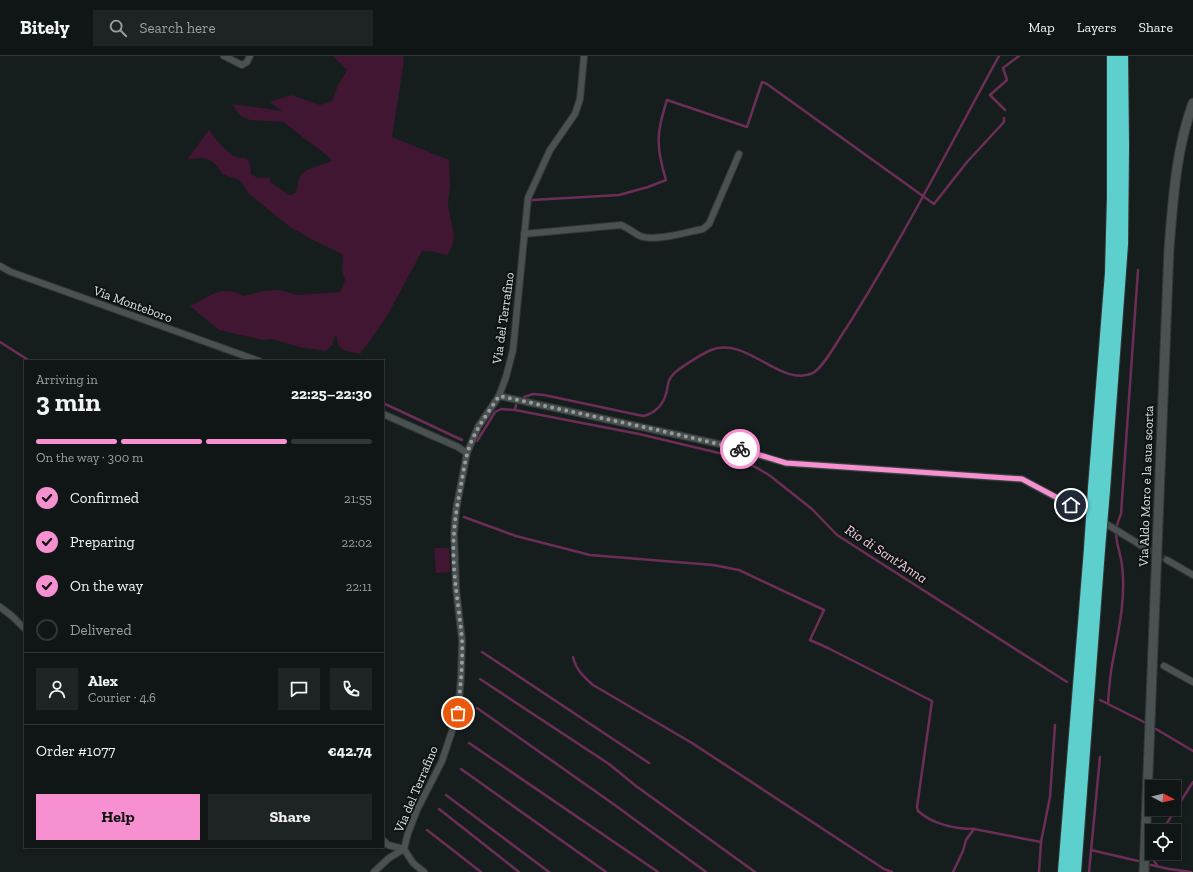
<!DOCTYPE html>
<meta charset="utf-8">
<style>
:root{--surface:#101616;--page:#1e2323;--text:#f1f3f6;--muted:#9c9fa1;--line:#303535;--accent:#f690d0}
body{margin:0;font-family:"Zilla Slab",serif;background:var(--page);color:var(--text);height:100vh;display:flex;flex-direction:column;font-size:15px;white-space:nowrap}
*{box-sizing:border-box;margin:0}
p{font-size:13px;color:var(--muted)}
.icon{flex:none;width:22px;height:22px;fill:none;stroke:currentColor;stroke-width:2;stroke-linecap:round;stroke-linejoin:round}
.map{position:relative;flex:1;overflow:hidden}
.side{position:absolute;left:24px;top:304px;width:360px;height:488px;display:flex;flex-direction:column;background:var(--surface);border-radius:0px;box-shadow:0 2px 6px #0003,0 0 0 1px var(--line)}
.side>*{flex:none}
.needle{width:26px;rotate:97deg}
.controls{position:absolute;left:1145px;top:724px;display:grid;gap:8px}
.controls a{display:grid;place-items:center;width:36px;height:36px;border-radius:0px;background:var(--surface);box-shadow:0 2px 6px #0003,0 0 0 1px var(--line);font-size:20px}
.pin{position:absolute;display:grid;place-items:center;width:34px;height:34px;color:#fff;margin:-17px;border:2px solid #fff;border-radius:50%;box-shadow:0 1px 4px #0007}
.courier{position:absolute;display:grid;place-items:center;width:40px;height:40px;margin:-20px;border:3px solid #f690d0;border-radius:50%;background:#fff;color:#222;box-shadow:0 1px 5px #0007}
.headline em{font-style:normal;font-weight:700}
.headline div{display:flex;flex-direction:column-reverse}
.headline{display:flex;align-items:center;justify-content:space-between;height:68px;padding:0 12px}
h1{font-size:26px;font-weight:700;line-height:30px}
.bar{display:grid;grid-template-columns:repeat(4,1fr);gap:6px 4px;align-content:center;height:48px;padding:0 12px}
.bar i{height:5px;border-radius:3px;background:var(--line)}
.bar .on{background:var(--accent)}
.bar p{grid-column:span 4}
.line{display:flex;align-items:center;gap:10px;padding:0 12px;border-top:1px solid var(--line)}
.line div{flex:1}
.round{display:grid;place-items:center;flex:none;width:42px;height:42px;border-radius:0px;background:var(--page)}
ol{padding:0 12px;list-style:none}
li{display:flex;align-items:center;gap:12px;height:44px}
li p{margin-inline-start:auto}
li .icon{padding:4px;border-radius:50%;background:var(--accent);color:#111;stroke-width:4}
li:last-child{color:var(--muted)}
li i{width:22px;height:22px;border:2px solid var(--line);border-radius:50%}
.action{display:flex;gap:8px;margin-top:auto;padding:8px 12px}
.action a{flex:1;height:46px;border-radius:0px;background:var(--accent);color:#111;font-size:16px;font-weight:700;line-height:46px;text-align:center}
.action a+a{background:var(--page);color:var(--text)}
header{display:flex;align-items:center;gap:24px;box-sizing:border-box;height:56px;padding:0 20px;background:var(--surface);border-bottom:1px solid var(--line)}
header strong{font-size:19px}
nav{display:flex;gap:22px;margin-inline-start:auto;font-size:14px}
.search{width:280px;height:36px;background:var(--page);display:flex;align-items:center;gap:10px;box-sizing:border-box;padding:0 14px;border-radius:0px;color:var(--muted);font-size:15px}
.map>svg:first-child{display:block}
</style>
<header>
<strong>Bitely</strong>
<div class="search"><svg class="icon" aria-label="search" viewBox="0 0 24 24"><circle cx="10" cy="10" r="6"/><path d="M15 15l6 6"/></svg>Search here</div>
<nav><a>Map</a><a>Layers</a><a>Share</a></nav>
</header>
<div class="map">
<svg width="1193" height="816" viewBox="0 0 1193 816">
<rect width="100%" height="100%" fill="#161d1d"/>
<g fill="#401632">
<path d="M333,0H403L404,5L392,81L449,104L450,130L448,148L454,180L452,191L447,199L430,195H422L386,262L360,298C347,295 336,295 337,280L334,281L333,288L326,295L299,291L272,283L262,284L219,274L190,250C209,241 222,227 243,240L264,235L280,234L297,239L340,236L345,224L342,214L343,204L342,198L313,184L290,171L249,138C241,121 237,124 222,118C213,101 204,100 187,104L208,75H210C216,84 223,92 232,99C241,106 251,94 251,118C258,123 262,122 270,121V126L285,136L288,139L294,138C299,131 297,130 299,123C302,112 323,109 332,105L329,101L283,66L250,64L241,60L232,48L282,55L270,46L291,39L320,49L332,45L338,29L347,14Z"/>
<polygon points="434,492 449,492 450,516 436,517"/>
</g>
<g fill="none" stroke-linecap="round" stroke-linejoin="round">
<g stroke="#6c2e57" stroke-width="2.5">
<polyline points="1005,54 990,39 1007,24 1003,12 1019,0"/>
<path d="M532,144L619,139L648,131L666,124C656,91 656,77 667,44L747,71L762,26L767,28L934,148L967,106L1004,66V62"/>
<polyline points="0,286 30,305"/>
<path d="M524,341L533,338L544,339L643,360C654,358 663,349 666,338C668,333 667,326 671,321C675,314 702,298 711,294C748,280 780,332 813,317C824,311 839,282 847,271C902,184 949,91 999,0"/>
<polyline points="383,347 462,384"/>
<polyline points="515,354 516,349"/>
<polyline points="477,385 495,356 501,353 515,354 639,378 740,402 769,419 812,453 837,479 1067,626"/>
<path d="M464,461L516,480L590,499L713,509L739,514L824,554L810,584L828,592L932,645L917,751L918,755C932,768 955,773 974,773L1041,786"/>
<polyline points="482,596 649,707"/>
<path d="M573,601C576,614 584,621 593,629L692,687L884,813L892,816"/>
<polyline points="480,623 609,708 636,730 755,816"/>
<polyline points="1100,644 1144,666"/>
<path d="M1108,647C1109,633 1110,618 1113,604C1119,573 1126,541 1122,509C1119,488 1111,480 1121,458L1138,214"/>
<polyline points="477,652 612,747 706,816"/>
<polyline points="1156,673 1193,695"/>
<polyline points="469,687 658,816"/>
<polyline points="461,713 606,816"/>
<polyline points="446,739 549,816"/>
<polyline points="439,753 519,816"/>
<polyline points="427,774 481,816"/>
<polyline points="1162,775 1193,726"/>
<polyline points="1091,794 1138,805"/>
<polyline points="1154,797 1154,805 1157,809"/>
<polyline points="1151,809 1169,813 1191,816"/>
<polyline points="953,816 963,795 966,784 974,773"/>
<polyline points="1039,816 1041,786 1050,741 1055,669"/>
<polyline points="1089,816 1100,701"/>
</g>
<polyline stroke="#343a3a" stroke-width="6" stroke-dasharray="6 3" stroke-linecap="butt" points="1147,493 1167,504"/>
<g stroke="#333737" stroke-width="8">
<g id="street">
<polyline points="224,0 242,9 247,6 250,0"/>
<path d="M524,178L621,169C628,172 634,177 640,180C655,186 687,176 703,173L709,168L739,98"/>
<polyline points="0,210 11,216 259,305"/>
<polyline points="499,340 724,389 786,407 1022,423 1083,456"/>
<polyline points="383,358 458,391 467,397"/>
<polyline points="1108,469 1147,493"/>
<polyline points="1167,504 1193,519"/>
<polyline points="0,551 12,560 25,573"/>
<polyline points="1164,610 1193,626"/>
<polyline points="383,784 388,789 404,793"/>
<polyline points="404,793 413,807 424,816"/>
<polyline points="374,816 389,802 404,793 408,777 417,754 442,705 458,657 461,621 462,584 456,532 454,477 456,454 467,397 478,371 499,340 506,321 513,294 528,142 550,94 575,58 580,43 584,0"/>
</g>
</g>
<g stroke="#333737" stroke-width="11">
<path id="secondary" d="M1144,816L1169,193C1173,144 1176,93 1193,47"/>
</g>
<g stroke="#333737" stroke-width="14">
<g id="highway">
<polyline points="1094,432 1111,217 1113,141 1113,0"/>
<polyline points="1104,434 1122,188 1123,90 1122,0"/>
<polyline points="1064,816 1090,493"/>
<polyline points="1075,816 1099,493"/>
</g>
</g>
<use href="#street" stroke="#4a5251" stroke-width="6"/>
<use href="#secondary" stroke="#4a5251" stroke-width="9"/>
<use href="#highway" stroke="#5dd0cd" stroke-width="12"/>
<g stroke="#333737" stroke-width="14" stroke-linecap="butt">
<g id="highway-bridge">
<polyline points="1090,493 1094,432"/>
<polyline points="1099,493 1104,434"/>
</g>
</g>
<use href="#highway-bridge" stroke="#5dd0cd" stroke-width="12"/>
</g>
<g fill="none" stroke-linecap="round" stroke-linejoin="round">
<path stroke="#979c9c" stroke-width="4" stroke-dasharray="0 7.2" d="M458,657C460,633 463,608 462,584C459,548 451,513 454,477C455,461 458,445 461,429C464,413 466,396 473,382C480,367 490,354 499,340L662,375L740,393"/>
<polyline stroke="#f690d0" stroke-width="5" points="740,393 786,407 1022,423 1071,449"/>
</g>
<g text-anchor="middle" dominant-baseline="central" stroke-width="4" stroke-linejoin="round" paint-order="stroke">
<g font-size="13" fill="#dde1e1" stroke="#0d1413">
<text transform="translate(133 248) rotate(20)">Via Monteboro</text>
<text transform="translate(503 262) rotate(-82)">Via del Terrafino</text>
<text transform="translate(1146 430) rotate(-88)">Via Aldo Moro e la sua scorta</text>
<text transform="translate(416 733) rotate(-67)">Via del Terrafino</text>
</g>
<g font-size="14" font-style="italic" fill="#f4cde4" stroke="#0d1413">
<text transform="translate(886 498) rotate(33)">Rio di Sant'Anna</text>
</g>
</g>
</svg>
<div class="controls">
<a><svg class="needle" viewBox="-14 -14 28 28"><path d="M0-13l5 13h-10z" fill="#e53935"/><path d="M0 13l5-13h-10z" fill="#9c9fa1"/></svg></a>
<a><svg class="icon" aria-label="locate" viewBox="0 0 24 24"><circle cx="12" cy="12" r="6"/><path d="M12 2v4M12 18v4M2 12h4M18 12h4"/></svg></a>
</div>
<div class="pin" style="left:458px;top:657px;background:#ea580c"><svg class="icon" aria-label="bag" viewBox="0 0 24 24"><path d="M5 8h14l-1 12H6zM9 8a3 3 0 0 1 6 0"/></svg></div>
<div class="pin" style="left:1071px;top:449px;background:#1f2937"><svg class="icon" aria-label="home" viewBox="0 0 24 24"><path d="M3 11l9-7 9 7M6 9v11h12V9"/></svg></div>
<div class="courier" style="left:740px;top:393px"><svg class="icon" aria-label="bike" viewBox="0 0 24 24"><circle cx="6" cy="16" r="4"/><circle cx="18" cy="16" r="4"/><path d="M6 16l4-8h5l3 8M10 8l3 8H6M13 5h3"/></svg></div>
<section class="side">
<div class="headline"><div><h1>3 min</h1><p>Arriving in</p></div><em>22:25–22:30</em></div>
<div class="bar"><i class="on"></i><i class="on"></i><i class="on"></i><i></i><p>On the way · 300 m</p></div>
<ol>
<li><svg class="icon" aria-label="check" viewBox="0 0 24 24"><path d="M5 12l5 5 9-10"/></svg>Confirmed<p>21:55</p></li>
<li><svg class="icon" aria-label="check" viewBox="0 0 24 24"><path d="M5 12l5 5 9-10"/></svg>Preparing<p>22:02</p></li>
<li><svg class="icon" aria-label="check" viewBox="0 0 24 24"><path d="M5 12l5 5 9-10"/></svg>On the way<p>22:11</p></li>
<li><i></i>Delivered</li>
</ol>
<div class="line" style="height:72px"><a class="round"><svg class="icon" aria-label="person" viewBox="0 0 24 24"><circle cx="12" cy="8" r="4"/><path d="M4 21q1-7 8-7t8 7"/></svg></a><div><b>Alex</b><p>Courier · 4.6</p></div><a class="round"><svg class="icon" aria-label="chat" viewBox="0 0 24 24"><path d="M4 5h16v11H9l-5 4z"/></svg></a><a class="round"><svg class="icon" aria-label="phone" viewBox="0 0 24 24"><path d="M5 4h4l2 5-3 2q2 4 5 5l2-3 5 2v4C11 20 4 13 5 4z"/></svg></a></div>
<div class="line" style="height:52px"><div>Order #1077</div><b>€42.74</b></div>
<div class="action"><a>Help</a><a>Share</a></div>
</section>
</div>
